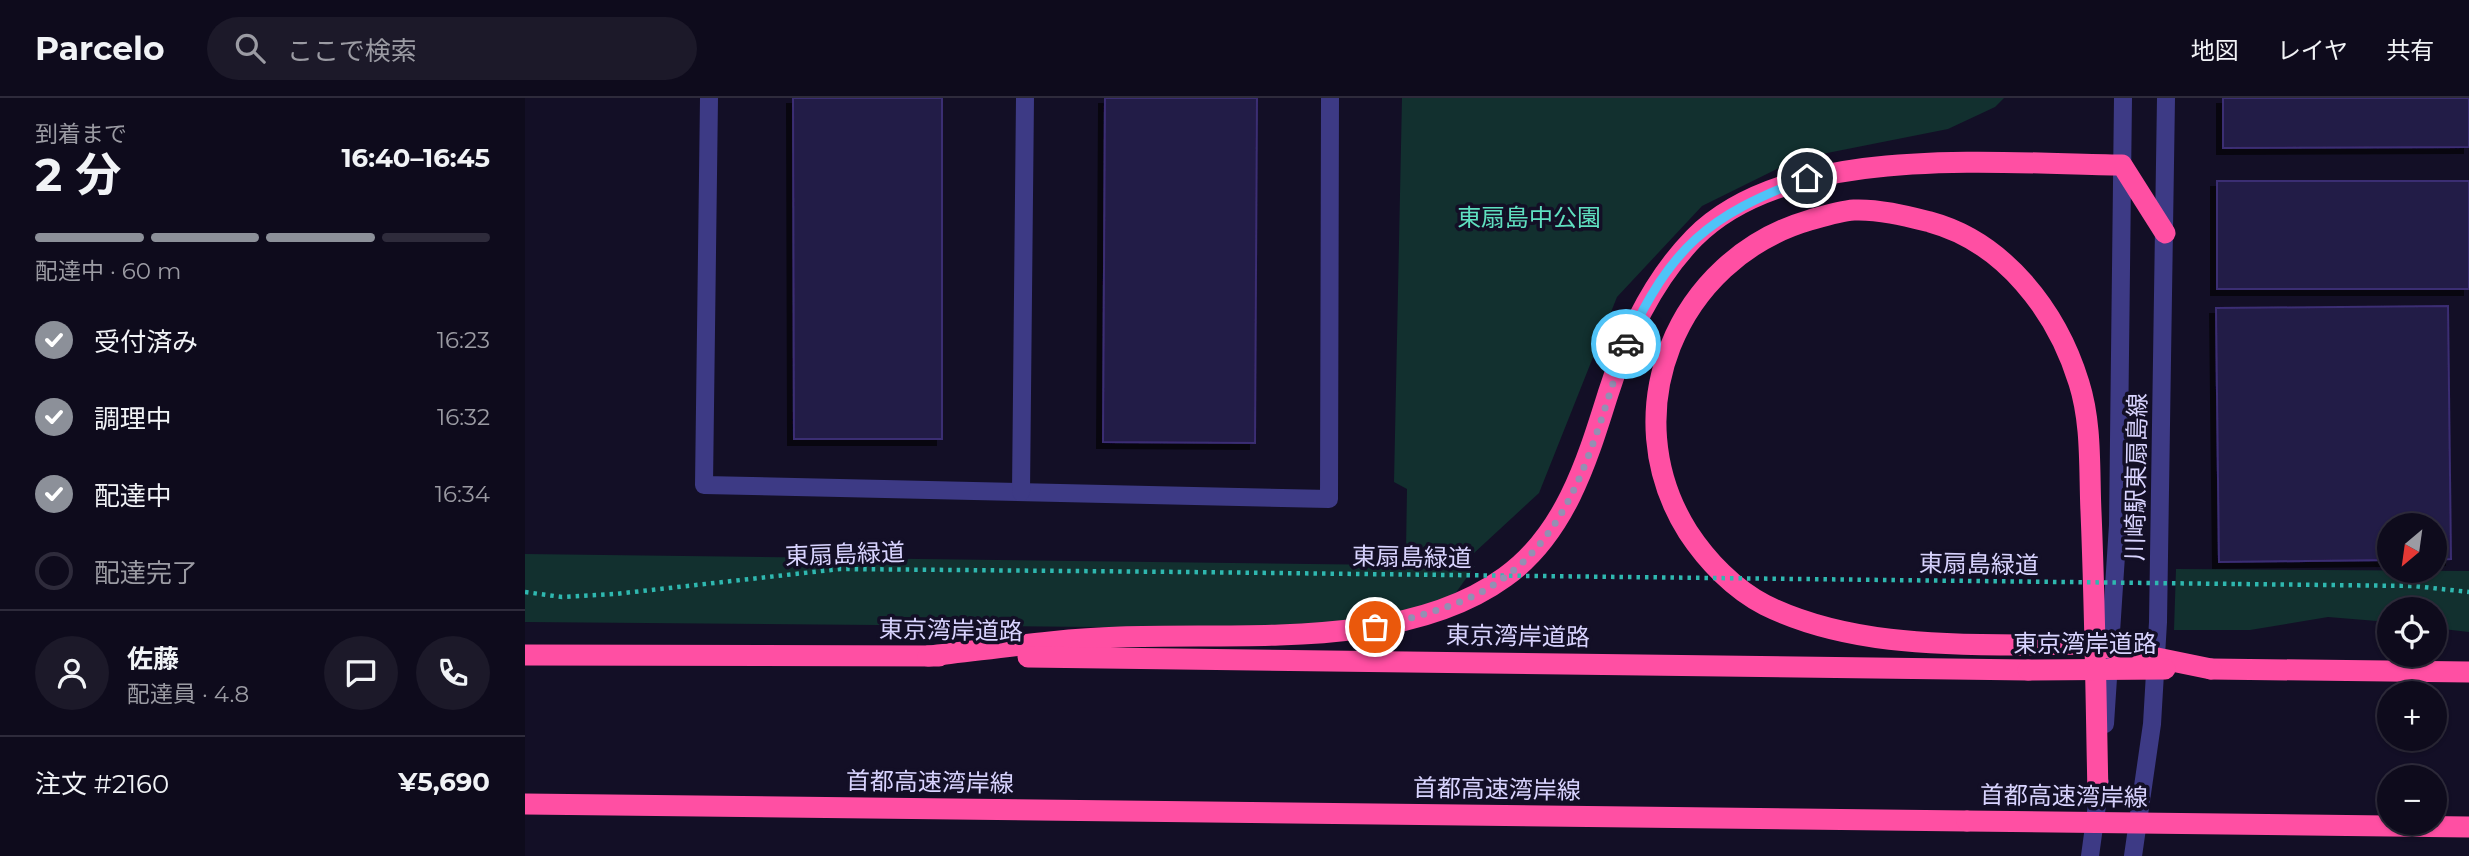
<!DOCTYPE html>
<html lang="ja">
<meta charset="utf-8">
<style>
:root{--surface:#0e0b1c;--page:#1c1929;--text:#f1f3f6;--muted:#9b9ba3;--line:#2e2b3b;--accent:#8c9099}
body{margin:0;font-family:Montserrat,"Noto Sans JP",sans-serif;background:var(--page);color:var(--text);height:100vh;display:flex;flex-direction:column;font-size:26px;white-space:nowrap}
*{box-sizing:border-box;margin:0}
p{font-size:23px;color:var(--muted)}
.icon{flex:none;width:38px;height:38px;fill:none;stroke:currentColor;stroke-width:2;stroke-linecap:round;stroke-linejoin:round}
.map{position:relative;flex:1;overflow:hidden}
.panel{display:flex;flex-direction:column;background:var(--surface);width:525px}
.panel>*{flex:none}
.needle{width:46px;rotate:209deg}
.controls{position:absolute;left:1852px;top:415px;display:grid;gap:14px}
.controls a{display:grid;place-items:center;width:70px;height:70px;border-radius:50%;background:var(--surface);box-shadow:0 2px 5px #0004,0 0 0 2px var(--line);font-size:35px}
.pin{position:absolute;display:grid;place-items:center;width:60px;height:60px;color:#fff;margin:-30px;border:4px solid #fff;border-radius:50%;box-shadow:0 2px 7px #0007}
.courier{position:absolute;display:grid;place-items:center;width:70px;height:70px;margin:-35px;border:5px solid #4fc3f7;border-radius:50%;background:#fff;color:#222;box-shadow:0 2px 9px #0007}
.overview em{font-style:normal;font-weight:700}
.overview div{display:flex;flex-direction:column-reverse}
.overview{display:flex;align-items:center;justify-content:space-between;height:119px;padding:0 35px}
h1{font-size:46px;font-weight:700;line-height:52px}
.bar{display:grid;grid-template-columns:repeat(4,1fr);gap:10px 7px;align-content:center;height:84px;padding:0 35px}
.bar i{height:9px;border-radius:5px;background:var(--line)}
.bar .selected{background:var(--accent)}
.bar p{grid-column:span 4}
.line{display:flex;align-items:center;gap:18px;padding:0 35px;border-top:2px solid var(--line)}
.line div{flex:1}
.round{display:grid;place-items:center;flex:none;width:74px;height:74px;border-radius:37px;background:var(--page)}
ol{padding:0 35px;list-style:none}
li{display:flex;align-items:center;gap:21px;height:77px}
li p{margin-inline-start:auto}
li .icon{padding:7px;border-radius:50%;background:var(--accent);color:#fff;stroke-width:4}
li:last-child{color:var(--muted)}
li i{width:38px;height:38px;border:4px solid var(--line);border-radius:50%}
header{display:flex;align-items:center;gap:42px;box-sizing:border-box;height:98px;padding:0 35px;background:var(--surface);border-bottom:2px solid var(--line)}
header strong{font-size:33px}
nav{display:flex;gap:38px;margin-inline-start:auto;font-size:24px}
.search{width:490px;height:63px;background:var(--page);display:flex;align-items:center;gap:18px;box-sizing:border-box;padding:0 24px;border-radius:38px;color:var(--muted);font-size:26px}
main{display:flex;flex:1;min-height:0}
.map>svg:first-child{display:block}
</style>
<header>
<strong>Parcelo</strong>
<div class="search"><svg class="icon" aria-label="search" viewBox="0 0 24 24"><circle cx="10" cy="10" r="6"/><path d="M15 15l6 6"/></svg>ここで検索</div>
<nav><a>地図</a><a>レイヤ</a><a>共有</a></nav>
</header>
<main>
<section class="panel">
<div class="overview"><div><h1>2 分</h1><p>到着まで</p></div><em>16:40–16:45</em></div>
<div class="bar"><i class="selected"></i><i class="selected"></i><i class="selected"></i><i></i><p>配達中 · 60 m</p></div>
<ol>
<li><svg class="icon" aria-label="check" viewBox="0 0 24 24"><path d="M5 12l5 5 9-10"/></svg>受付済み<p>16:23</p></li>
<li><svg class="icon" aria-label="check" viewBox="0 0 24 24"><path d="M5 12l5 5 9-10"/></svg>調理中<p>16:32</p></li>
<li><svg class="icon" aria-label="check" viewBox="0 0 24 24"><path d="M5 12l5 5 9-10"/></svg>配達中<p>16:34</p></li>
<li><i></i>配達完了</li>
</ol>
<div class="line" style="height:126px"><a class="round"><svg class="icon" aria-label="person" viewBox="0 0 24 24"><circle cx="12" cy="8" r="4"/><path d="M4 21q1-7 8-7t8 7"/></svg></a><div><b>佐藤</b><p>配達員 · 4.8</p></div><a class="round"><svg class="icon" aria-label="chat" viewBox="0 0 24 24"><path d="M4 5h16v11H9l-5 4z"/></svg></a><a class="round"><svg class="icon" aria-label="phone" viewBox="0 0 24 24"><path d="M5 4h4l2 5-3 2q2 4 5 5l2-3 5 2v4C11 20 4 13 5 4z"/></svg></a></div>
<div class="line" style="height:91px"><div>注文 #2160</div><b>¥5,690</b></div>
</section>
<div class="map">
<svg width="1944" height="758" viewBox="0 0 1944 758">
<defs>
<filter id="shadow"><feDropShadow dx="-6" dy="6" stdDeviation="0" flood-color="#0009"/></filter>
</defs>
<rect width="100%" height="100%" fill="#130f26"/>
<g fill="#12302f">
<polygon points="877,0 1479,0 1470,9 1423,31 1272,61 1177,108 1092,199 1014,395 949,455 881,453 882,391 869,384"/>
<polygon points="0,456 950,468 927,500 867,517 807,525 683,530 0,524"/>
<polygon points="1651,471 1944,473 1944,534 1909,530 1909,511 1864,511 1864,524 1803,519 1725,532 1649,532"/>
</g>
<g fill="#241b47" stroke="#3b2d73" stroke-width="2" filter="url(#shadow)">
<polygon points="268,0 417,0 417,341 269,341"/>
<polygon points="580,0 732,0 730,345 578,344"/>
<polygon points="1698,0 1944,0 1944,49 1698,50"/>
<rect x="1692" y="83" width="252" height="108"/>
<polygon points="1923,208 1926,461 1909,462 1909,427 1864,427 1864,462 1694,464 1691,210"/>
</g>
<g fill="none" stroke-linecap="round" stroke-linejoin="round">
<g stroke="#2fb8b0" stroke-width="4.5" stroke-dasharray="3.5 5" stroke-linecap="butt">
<polyline points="1713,486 1889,488 1944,494"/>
<polyline points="0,494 37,499 90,496 315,471 661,474"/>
</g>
<g stroke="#3d3a85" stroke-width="18">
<polyline points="184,0 179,387 804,401 805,0"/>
<polyline points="496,394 500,0"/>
<polyline points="1580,626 1593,427 1598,0"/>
<polyline points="1565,758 1575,685"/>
<polyline points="1608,758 1627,626 1633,524 1641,0"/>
</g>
<g stroke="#ff4fa3" stroke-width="21">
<path d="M1495,547C1411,547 1317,545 1240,507C1209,491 1182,463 1163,434C1088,315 1151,161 1285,122C1299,118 1315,113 1329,112C1354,111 1381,118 1405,124C1479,144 1532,213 1554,285C1567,326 1564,372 1566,414C1570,508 1571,603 1573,697"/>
<polyline points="0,557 414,558"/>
<path d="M403,558C467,551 531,541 595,539C715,534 878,553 980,479C1040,436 1062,363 1083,296C1101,239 1127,183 1169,140C1263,44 1473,66 1597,67L1640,135"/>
<polyline points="503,559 1503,572"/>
<polyline points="1686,571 1944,574"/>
<polyline points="0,706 1442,723"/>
</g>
<polyline stroke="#2fb8b0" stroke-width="4.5" stroke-dasharray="3.5 5" stroke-linecap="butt" points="661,474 1713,486"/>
<g stroke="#ff4fa3" stroke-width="21">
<polyline points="1495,547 1564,546 1686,571"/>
<polyline points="1503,572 1640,571"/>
<polyline points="1442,723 1944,729"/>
</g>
</g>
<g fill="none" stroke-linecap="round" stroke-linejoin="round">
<path stroke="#948fb3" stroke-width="7" stroke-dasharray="0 12.6" d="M850,529C894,518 943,507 980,479C1054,425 1072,328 1101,246"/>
<path stroke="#4fc3f7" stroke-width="9" d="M1101,246C1147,148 1182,118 1282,80"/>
</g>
<g text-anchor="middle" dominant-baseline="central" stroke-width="7" stroke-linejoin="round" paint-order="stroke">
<g font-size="24" fill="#5fe0c0" stroke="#130f26">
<text x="1004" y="119">東扇島中公園</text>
</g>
<g font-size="24" fill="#d9d4ff" stroke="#130f26">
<text transform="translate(1611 379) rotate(-89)">川崎駅東扇島線</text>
<text transform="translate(320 456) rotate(-2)">東扇島緑道</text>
<text transform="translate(887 459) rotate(1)">東扇島緑道</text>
<text transform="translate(1454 466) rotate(1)">東扇島緑道</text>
<text transform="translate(426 532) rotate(1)">東京湾岸道路</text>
<text transform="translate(993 538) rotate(1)">東京湾岸道路</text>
<text x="1560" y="545">東京湾岸道路</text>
<text transform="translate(405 684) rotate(1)">首都高速湾岸線</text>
<text transform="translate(972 691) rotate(1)">首都高速湾岸線</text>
<text transform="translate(1539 698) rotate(1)">首都高速湾岸線</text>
</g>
</g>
</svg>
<div class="controls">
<a><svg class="needle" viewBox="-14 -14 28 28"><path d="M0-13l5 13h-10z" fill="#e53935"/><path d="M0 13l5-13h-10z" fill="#9b9ba3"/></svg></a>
<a><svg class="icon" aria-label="locate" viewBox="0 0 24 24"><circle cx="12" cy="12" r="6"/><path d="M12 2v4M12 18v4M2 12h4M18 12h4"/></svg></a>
<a>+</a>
<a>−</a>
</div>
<div class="pin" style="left:850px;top:529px;background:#ea580c"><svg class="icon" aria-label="bag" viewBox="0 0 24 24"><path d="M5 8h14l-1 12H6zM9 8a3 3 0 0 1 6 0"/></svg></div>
<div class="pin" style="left:1282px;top:80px;background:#1f2937"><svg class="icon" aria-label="home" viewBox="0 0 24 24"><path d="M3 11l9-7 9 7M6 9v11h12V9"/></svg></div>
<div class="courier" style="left:1101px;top:246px"><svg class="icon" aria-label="car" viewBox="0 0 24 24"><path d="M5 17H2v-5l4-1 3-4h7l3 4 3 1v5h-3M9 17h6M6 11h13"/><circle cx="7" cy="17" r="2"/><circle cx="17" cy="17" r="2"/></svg></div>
</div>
</main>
